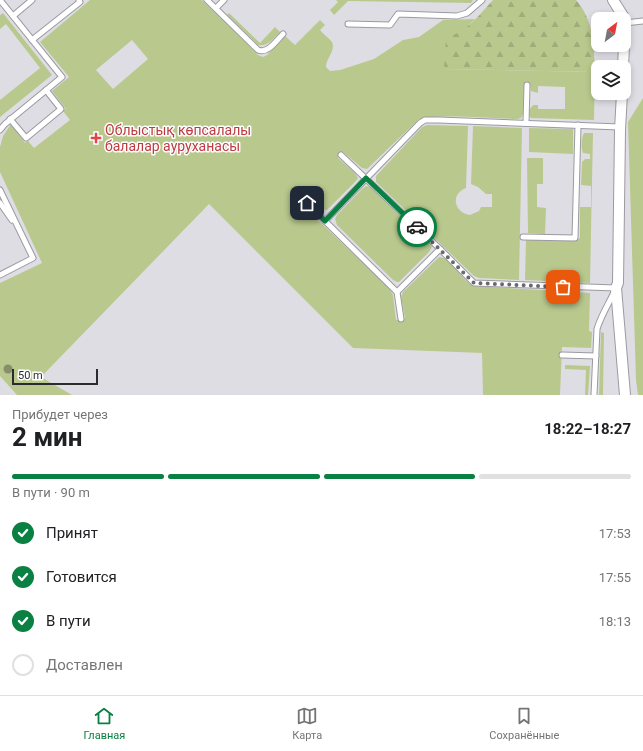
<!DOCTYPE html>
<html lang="ru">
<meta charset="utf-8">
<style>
:root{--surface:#fff;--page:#f6f6f6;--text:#202124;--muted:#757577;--line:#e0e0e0;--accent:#0b8043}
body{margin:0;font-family:Roboto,sans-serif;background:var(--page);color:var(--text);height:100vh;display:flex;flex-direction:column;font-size:15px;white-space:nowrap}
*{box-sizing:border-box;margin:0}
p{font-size:13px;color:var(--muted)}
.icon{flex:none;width:22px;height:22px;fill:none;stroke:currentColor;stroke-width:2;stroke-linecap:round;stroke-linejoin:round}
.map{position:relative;height:395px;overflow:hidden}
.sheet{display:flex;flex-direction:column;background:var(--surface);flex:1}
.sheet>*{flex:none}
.needle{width:26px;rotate:32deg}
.controls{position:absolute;left:591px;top:12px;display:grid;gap:8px}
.controls a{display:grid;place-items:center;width:40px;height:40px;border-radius:8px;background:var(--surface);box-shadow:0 2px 6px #0003;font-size:20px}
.scale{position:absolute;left:12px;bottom:10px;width:86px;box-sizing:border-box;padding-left:4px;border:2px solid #2b2b2d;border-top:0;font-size:11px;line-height:14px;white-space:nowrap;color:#2b2b2d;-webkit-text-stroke:3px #fff;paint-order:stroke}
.pin{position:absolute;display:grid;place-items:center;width:34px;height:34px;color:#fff;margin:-17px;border-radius:8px;box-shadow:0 2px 6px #0006}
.courier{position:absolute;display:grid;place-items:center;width:40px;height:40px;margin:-20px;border:3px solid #0b8043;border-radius:50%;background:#fff;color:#222;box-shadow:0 1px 5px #0007}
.head em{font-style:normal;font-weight:700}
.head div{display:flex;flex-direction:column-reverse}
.head{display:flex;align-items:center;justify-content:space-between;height:68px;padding:0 12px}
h1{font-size:26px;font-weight:700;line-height:30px}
.bar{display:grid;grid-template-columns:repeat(4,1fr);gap:6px 4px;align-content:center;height:48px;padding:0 12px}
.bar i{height:5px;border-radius:3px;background:var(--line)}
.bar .selected{background:var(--accent)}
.bar p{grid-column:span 4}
ol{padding:0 12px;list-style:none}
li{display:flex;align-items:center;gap:12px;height:44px}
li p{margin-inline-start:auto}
li .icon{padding:4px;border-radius:50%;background:var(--accent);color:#fff;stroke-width:4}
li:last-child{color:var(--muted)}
li i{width:22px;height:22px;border:2px solid var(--line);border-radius:50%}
.tab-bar{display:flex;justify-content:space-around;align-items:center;height:56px;border-top:1px solid var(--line);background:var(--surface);font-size:11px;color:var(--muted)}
.tab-bar a{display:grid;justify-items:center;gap:2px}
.tab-bar .selected{color:var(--accent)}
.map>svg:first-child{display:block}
</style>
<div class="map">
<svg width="643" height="395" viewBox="0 0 643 395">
<defs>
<pattern id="forest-firs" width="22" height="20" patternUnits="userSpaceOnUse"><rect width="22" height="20" fill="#b9c98e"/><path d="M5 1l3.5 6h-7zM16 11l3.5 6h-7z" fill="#9fad7b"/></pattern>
</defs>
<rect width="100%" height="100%" fill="#dfdde4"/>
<g fill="#b9c98e" fill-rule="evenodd">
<path d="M90,0H202L258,55L263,57L267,55L285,36L295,45L320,20L325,25L320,30C323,34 329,38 332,42C336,51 326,58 326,67L330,71L340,70L374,59L403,40L419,37L443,20L475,19L465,29L455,35L444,69L595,72L594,120L531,118L529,115V110L533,105H538V109H565V87L538,86V93L531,91L530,85H524L523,114L521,118L517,119C499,119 430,113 418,120L367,169L362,168L343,152L338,158L355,173L358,178L356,181L327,210L320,209L301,191L295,198L390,289L393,295L396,320L405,318L401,297L403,292L439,257C453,258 461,282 475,286L590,293L589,331L592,332L591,348L562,347L560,395H483L482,353L353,348L209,204L41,377L72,395H17L0,376V283L42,263L0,172V147L3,136L11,124L25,143L28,141L34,148L70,120L63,111L66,109L52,91L69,77L40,42ZM132,40L148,59L113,89L96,70Z"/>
<polygon points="336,0 473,0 471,3 348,1 334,15 330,10 338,2"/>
<polygon points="3,13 52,75 0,117 0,100 40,68 6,24 0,29 0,15"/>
<path d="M229,13L260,43L275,27L280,32C274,38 268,47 258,45L227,15Z"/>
<polygon points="643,98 643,395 638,395 636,380 628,122"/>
<path d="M427,125L468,126L466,188C450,194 454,213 470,215L479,211L481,207H492V194H486L478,187L471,184L473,126L522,128L519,280L479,278L474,276L376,182V176L422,127Z"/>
<polygon points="529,128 573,129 573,154 529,152"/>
<path d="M584,133H593L590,283L525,280L526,239L576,241L580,238V207H591V186L581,185L582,162L585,159H590V154L583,153C581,148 581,138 584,133Z"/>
<polygon points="527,158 543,158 543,184 537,184 537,207 546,208 545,234 528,233"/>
<polygon points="366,186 370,187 430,245 432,247 429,252 399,282 397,282 393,280 337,225 335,219 337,215 363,188"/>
<polygon points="601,332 604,333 603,395 599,395"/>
<polygon points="565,365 590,366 588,395 585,395 586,370 565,369"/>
</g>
<path fill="url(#forest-firs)" d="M493,0H576C594,20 594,47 595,72L444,69L446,37C466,33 479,15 493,0Z"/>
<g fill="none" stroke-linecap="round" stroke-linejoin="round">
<g stroke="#9b9aa1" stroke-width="7">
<g id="lane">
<polyline points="0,0 62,77 5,124 0,130"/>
<path d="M207,0L258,50C268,54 276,41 283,34"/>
<polyline points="216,8 224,0"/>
<polyline points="13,16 32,0"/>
<polyline points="625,23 643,21"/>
<polyline points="348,24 390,25 398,14 457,16 467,13 482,0"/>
<polyline points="32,40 80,2 79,0"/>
<polyline points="10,119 26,138 61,109 46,90"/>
<polyline points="526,123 527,85"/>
<polyline points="341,155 440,249 397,292"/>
<polyline points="0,190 33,258 0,275"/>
<polyline points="298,194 325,221"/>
<polyline points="0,203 12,220"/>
<polyline points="523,237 575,238 578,125"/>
<path d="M440,249L474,283L616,288C610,302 601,315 597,329L594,395"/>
<polyline points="401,319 397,292 325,221 420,123 425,120 439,120 620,127"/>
<polyline points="562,355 596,356"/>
</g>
</g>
<g stroke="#9b9aa1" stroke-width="12">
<g id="street">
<polyline points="613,0 623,16 625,23 623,67"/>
<polyline points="622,93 620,130 618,283 616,288 625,395"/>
</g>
</g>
<use href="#lane" stroke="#fff" stroke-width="5"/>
<use href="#street" stroke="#fff" stroke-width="10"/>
</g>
<circle fill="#888e6c" cx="8" cy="369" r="4.5"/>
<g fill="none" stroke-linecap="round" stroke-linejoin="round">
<polyline stroke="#6a696d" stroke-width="4" stroke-dasharray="0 7.2" points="417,227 474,283 563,287"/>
<polyline stroke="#0b8043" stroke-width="5" points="307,203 325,221 366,178 417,227"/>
</g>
<path fill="#e0444e" stroke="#fff" stroke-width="1.5" d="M94 132h4v4h4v4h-4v4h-4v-4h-4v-4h4z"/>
<g text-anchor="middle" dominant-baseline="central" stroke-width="3" stroke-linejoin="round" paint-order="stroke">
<g font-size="14" fill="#be3a42" stroke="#fff" text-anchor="start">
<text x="105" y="130">Облыстық көпсалалы<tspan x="105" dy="16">балалар ауруханасы</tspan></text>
</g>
</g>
</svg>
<div class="controls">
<a><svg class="needle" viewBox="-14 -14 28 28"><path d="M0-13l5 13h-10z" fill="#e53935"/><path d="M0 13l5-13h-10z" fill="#757577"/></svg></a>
<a><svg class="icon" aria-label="layers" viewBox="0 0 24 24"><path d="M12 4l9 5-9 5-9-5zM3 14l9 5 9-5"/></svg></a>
</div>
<div class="scale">50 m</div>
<div class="pin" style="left:563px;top:287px;background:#ea580c"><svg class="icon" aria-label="bag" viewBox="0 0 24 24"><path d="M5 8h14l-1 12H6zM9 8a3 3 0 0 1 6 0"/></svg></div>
<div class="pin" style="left:307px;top:203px;background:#1f2937"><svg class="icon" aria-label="home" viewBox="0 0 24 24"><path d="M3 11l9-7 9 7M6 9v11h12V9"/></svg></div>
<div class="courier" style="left:417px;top:227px"><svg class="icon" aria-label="car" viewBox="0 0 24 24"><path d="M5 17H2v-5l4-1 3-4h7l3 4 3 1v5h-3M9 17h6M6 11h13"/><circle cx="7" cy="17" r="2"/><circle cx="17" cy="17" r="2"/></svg></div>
</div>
<section class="sheet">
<div class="head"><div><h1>2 мин</h1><p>Прибудет через</p></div><em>18:22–18:27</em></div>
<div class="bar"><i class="selected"></i><i class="selected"></i><i class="selected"></i><i></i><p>В пути · 90 m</p></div>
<ol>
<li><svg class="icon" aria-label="check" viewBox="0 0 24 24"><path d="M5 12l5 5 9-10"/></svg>Принят<p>17:53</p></li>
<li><svg class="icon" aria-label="check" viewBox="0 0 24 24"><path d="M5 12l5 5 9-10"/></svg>Готовится<p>17:55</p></li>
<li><svg class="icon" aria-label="check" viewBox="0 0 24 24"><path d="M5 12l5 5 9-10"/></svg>В пути<p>18:13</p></li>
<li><i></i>Доставлен</li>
</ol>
</section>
<nav class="tab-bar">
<a class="selected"><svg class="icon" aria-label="home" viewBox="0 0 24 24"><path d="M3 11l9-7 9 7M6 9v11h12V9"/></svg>Главная</a>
<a><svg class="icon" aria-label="map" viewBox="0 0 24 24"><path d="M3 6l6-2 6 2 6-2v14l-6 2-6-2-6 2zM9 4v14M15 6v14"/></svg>Карта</a>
<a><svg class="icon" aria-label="saved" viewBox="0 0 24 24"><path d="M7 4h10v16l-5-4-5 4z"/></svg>Сохранённые</a>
</nav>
